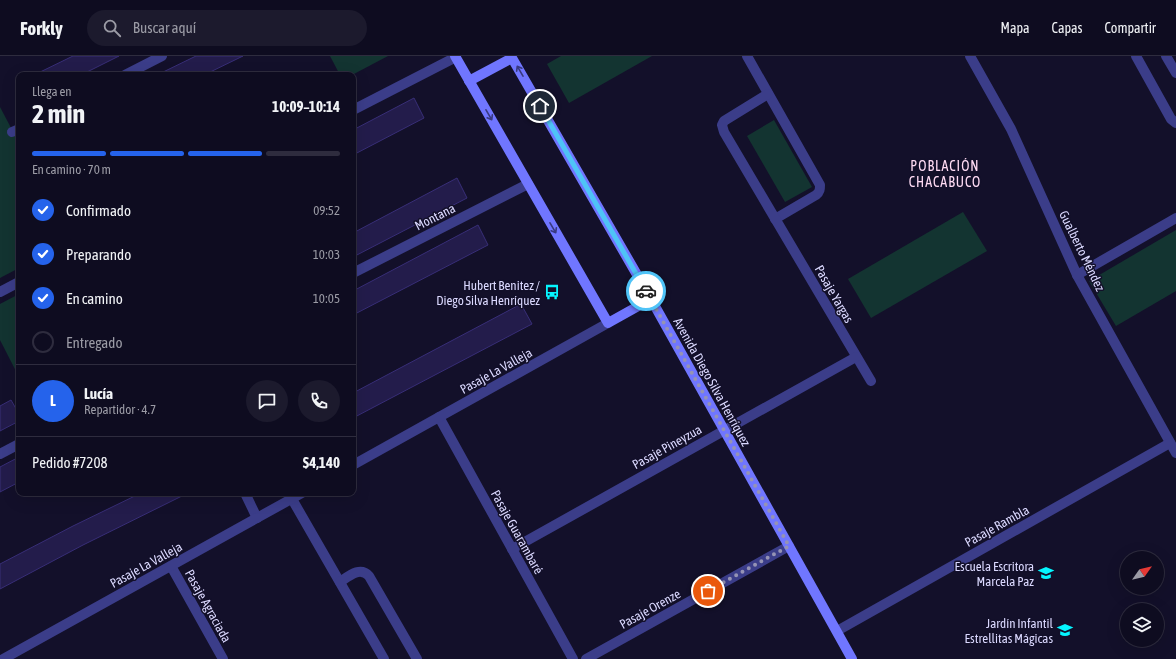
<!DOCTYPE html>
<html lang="es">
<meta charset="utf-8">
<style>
:root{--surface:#0e0c20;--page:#1c1a2d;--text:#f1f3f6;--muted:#9b9ba5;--line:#2e2c3e;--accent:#2563eb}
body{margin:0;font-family:"Asap Condensed",sans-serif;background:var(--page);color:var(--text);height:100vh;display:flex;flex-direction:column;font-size:15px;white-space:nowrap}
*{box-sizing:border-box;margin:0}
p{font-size:13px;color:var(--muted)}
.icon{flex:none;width:22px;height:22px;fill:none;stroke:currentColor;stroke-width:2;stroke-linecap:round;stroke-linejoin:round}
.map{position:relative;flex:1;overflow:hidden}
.details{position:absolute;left:16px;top:16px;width:340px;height:424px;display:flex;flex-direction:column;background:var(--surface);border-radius:8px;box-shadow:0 4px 16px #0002,0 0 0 1px var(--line)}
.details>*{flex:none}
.needle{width:26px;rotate:56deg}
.controls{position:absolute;left:1120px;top:495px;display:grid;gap:8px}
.controls a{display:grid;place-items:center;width:44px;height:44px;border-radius:50%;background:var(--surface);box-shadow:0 4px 16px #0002,0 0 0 1px var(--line);font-size:20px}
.pin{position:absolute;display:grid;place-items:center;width:34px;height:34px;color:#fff;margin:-17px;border:2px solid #fff;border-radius:50%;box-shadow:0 1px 4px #0007}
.courier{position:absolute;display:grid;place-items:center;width:40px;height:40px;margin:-20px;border:3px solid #4fc3f7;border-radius:50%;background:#fff;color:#222;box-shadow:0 1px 5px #0007}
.headline em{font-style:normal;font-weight:700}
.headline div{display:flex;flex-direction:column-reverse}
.headline{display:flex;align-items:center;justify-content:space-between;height:68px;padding:0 16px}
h1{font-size:26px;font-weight:700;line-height:30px}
.bar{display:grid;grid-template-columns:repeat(4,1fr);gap:6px 4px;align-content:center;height:48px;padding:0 16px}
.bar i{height:5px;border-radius:3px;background:var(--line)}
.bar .on{background:var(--accent)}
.bar p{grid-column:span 4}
.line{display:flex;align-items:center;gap:10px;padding:0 16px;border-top:1px solid var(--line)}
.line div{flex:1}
.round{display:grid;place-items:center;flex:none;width:42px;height:42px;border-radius:21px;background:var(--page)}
ol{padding:0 16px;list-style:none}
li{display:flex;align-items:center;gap:12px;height:44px}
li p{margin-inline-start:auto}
li .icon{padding:4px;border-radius:50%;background:var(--accent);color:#fff;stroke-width:4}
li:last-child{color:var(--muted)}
li i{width:22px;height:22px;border:2px solid var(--line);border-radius:50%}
header{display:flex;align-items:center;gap:24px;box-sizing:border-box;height:56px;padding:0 20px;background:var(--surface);border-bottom:1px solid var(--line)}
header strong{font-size:19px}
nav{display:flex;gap:22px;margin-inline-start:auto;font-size:14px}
.search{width:280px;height:36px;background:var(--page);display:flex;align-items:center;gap:10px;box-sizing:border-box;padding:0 14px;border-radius:22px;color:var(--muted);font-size:15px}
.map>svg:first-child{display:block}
</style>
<header>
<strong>Forkly</strong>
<div class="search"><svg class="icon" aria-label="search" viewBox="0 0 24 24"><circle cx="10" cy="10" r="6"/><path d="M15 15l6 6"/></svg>Buscar aquí</div>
<nav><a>Mapa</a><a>Capas</a><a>Compartir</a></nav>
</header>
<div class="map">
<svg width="1176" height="603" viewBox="0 0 1176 603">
<rect width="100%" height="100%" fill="#13102a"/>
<g fill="#133431">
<polygon points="330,0 388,0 352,19 340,19"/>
<polygon points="561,0 652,0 569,47 547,8"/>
<polygon points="0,51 19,87 19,212 0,222"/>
<polygon points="774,64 812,131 785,146 747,80"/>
<polygon points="963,156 987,195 871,262 848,223"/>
<polygon points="1176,174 1176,235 1116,270 1089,225"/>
<polygon points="19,238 19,321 0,284 0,248"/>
</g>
<g fill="#231c4b" stroke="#382e77">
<polygon points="73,0 119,0 81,19 34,19"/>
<polygon points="196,0 243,0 204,19 157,19"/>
<polygon points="414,42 424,62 353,99 353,74"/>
<polygon points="457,122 467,142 353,201 353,177"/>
<polygon points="478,169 488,189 353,259 353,235"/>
<polygon points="521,248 532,268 353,362 353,337"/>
<polygon points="11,344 19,358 19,365 0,375 0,350"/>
<polygon points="19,401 19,426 0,436 0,411"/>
<polygon points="141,437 188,437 83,489 0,533 0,508 73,470"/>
</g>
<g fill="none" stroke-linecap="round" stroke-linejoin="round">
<g stroke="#3b3d89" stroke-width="10">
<path d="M747,0L820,129C820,133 820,136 816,139L775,163"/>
<polyline points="970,0 1011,73 1077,219 1176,397"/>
<polyline points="1136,0 1171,63 1176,67"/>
<polyline points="1166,0 1176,17"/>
<polyline points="125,19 162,0"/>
<polyline points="768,38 724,65 722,69 724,76 871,325"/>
<polyline points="353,54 456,1"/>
<polyline points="12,76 19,73"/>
<polyline points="353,217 528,128"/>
<polyline points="1077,219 1176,162"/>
<polyline points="0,236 19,226"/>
<polyline points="439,361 573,603"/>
<polyline points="0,398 19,388"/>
<polyline points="353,409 608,267"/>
<polyline points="245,437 257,462"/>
<polyline points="292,443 384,603"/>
<polyline points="512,493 856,301"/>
<polyline points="171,510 223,603"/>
<path d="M340,526C349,520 360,510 369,520L417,603"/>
<polyline points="837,575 1170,387"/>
<polyline points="3,603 302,437"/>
<polyline points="586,603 789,490"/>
</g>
<g stroke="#7076ff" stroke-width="10">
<polyline points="455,0 608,267 651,243"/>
<polyline points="469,25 512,2 651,243 852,603"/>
</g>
</g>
<defs><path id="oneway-shaft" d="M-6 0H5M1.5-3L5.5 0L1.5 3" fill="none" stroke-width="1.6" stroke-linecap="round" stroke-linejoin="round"/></defs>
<g stroke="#38397f">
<use href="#oneway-shaft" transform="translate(520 15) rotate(-120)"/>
<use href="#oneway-shaft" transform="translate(489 59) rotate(60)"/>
<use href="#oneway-shaft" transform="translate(553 172) rotate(60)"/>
</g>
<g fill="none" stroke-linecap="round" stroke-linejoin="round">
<polyline stroke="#9593b4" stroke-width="4" stroke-dasharray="0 7.2" points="646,235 789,490 708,535"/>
<polyline stroke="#4fc3f7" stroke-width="5" points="540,50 646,235"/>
</g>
<defs>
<g id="bus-bare" transform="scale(1.2)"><path d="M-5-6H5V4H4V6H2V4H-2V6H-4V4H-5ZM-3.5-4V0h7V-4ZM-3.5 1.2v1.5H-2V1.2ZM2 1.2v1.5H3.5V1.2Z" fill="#05f6ff" stroke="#13102a" stroke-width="2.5" paint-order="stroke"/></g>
<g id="school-bare" transform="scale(1.2)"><path d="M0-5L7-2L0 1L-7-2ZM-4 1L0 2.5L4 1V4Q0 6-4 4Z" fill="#05f6ff" stroke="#13102a" stroke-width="2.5" paint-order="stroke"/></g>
</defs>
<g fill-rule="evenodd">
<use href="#bus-bare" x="552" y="236"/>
<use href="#school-bare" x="1046" y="517"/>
<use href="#school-bare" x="1065" y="574"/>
</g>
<g text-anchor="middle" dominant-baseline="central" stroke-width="3" stroke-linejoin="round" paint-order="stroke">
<g font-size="13" fill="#dbd9ff" stroke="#13102a">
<text transform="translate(435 161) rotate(-27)">Montana</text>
<text transform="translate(1082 195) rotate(64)">Gualberto Méndez</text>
<text transform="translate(834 238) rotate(60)">Pasaje Yargas</text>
<text transform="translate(496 315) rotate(-29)">Pasaje La Valleja</text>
<text transform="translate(712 326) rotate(61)">Avenida Diego Silva Henríquez</text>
<text transform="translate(667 391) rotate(-29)">Pasaje Pineyzua</text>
<text transform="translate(997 470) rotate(-29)">Pasaje Rambla</text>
<text transform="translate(517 476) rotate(61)">Pasaje Guarambaré</text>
<text transform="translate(146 509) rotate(-29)">Pasaje La Valleja</text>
<text transform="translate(208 550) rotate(61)">Pasaje Agraciada</text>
<text transform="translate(650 553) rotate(-29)">Pasaje Orenze</text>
</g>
<g font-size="13" fill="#dbd9ff" stroke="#13102a" text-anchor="end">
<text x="540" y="229">Hubert Benitez /<tspan x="540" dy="15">Diego Silva Henríquez</tspan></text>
<text x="1034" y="510">Escuela Escritora<tspan x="1034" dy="15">Marcela Paz</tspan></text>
<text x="1053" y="567">Jardín Infantil<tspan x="1053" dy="15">Estrellitas Mágicas</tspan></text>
</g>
<g font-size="14" letter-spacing="1" fill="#ffdbf4" stroke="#13102a">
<text x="945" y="110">POBLACIÓN<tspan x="945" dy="16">CHACABUCO</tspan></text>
</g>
</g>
</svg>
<div class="controls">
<a><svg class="needle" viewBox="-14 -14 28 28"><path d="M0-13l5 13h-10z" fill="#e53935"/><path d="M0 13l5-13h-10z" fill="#9b9ba5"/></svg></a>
<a><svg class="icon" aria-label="layers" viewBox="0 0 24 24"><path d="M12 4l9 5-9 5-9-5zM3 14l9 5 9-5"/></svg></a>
</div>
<div class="pin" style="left:708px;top:535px;background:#ea580c"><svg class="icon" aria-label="bag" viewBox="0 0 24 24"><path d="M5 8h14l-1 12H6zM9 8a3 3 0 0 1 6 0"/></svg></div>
<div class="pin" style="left:540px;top:50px;background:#1f2937"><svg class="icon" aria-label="home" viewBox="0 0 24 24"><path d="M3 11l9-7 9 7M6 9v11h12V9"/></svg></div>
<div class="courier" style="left:646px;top:235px"><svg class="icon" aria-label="car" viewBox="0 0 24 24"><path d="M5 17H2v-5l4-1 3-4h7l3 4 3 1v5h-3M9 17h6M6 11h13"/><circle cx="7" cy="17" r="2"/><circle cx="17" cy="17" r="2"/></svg></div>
<section class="details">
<div class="headline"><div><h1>2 min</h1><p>Llega en</p></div><em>10:09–10:14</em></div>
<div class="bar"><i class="on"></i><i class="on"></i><i class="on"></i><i></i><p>En camino · 70 m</p></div>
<ol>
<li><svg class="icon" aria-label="check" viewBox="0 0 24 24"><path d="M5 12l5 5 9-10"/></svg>Confirmado<p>09:52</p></li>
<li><svg class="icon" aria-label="check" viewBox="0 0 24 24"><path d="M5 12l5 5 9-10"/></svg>Preparando<p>10:03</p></li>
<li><svg class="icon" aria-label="check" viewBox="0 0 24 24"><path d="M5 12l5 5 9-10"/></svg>En camino<p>10:05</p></li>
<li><i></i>Entregado</li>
</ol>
<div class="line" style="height:72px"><b class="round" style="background:var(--accent);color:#fff">L</b><div><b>Lucía</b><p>Repartidor · 4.7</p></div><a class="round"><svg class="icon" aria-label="chat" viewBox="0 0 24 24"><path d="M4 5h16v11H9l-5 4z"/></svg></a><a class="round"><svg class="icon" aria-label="phone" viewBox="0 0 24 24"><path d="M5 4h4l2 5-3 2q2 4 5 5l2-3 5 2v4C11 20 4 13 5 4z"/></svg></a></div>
<div class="line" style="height:52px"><div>Pedido #7208</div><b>$4,140</b></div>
</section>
</div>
